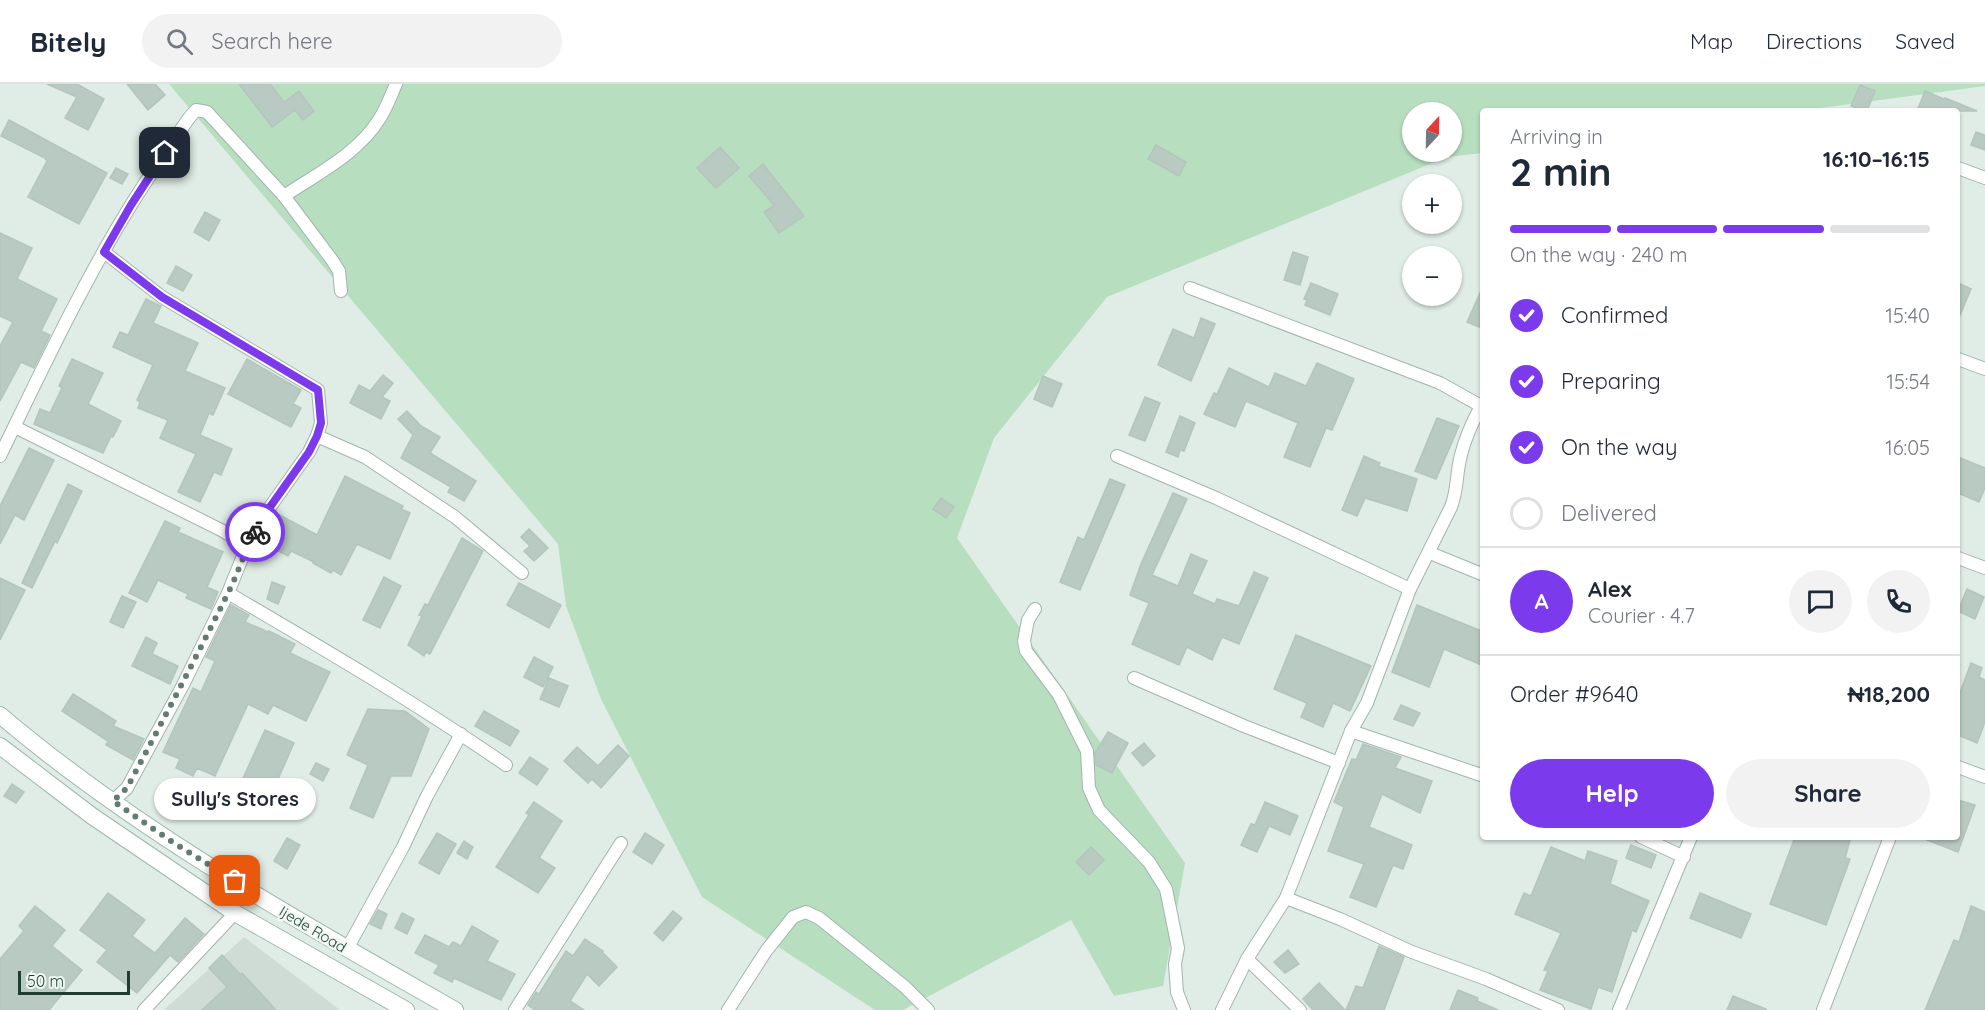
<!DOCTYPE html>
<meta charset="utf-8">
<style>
:root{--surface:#fff;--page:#f2f2f3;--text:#1f2937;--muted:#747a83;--line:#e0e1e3;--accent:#7c3aed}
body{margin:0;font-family:Quicksand,sans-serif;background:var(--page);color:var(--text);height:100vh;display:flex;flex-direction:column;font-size:22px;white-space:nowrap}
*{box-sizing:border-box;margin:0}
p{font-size:20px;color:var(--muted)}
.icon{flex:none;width:33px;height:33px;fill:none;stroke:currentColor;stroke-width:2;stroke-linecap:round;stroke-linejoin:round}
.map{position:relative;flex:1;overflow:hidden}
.side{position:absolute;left:1480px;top:24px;width:480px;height:732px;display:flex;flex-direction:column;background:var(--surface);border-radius:6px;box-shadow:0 2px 4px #0004}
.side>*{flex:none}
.needle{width:39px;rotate:22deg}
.controls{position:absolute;left:1402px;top:18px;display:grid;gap:12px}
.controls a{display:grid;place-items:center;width:60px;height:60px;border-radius:50%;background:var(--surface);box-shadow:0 2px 4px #0004;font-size:30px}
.scale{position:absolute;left:18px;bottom:15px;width:112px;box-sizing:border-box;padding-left:6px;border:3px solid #1f3e33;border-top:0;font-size:16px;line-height:21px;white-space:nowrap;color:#1f3e33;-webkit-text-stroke:4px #f0f8f4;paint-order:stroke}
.pin{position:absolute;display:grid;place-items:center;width:51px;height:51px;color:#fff;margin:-26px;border-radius:12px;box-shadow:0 3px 9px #0006}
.courier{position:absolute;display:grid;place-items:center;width:60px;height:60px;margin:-30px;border:4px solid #7c3aed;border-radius:50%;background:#fff;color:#222;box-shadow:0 2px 8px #0007}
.bubble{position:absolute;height:42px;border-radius:21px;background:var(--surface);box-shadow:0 2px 4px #0004;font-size:20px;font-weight:700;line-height:42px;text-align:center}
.summary em{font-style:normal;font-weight:700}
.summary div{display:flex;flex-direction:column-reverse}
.summary{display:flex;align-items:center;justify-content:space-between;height:102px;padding:0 30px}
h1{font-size:39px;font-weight:700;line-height:45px}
.bar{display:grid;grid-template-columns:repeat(4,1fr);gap:9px 6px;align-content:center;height:72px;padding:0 30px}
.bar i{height:8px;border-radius:4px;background:var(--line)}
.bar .active{background:var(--accent)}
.bar p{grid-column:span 4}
.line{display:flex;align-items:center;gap:15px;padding:0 30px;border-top:2px solid var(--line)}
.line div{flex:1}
.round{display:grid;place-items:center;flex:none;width:63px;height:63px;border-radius:32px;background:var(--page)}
ol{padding:0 30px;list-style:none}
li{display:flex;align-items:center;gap:18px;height:66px}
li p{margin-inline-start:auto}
li .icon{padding:6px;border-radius:50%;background:var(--accent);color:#fff;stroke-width:4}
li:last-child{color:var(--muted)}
li i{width:33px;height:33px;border:3px solid var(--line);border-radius:50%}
.cta{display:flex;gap:12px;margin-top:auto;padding:12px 30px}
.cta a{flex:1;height:69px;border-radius:36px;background:var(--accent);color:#fff;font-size:24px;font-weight:700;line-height:69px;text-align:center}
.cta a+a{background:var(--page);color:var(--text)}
header{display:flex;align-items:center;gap:36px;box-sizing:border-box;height:84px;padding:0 30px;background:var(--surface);border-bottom:2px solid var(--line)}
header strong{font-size:28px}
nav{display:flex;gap:33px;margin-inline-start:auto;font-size:21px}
.search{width:420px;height:54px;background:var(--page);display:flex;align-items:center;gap:15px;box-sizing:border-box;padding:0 21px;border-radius:33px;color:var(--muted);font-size:22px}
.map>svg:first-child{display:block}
</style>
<header>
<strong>Bitely</strong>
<div class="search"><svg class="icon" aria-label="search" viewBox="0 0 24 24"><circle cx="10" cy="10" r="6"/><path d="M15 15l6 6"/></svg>Search here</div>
<nav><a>Map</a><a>Directions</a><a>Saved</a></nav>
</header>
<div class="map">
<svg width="1985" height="926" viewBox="0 0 1985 926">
<rect width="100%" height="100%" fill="#e0ece6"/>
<polygon fill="#cedcd5" points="244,853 340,926 164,926"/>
<path fill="#b7dfbf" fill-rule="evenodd" d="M169,0H1985V2L1798,27H1484L1483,69L1447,73L1107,213L994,354L957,454L1185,779L1163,902L1114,912L1071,836L903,926H875L702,813L601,615L566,522L558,460ZM1413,28H1452V68H1413Z"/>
<g fill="#b8cac1" stroke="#b2c6bc" stroke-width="1.5">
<polygon points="47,0 77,0 104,15 88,46 65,34 77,13"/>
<polygon points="127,0 155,0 165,11 148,26"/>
<polygon points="239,0 270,0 284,18 299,7 314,27 303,36 295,26 272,43"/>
<polygon points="1860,1 1875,7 1867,27 1851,22"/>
<polygon points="1925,7 1944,15 1945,14 1977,27 1917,27"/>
<polygon points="9,36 107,89 79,140 28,113 47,77 45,74 1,52"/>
<polygon points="1976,48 1985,51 1985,66 1971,61"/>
<polygon points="1156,61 1186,78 1179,92 1148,75"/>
<polygon points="720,63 739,84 716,104 697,84"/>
<polygon points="763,80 804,132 779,149 764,128 774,121 749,92"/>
<polygon points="116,84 128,90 122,100 110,94"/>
<polygon points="205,128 220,136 209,157 194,148"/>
<polygon points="0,149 32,164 17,195 57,215 41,247 50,251 34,284 21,278 0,317 0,262 13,238 0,232"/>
<polygon points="1293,168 1308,173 1300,201 1284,196"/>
<polygon points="176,182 192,191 183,207 167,199"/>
<polygon points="1311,199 1338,210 1330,231 1305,221 1307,216 1304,215"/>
<polygon points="1958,199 1971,205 1958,236"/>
<polygon points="1484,200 1484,245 1467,238"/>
<polygon points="146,215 161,222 153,239 198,259 185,287 225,304 213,331 209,329 200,351 232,365 221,391 214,388 200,418 178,408 196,370 160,354 168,336 138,324 140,318 137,316 153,281 113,263 120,248 128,251"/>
<polygon points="1201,234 1215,240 1191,297 1158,281 1173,245 1194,254"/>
<polygon points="72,275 103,289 88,320 121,337 113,353 111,352 103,369 34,340 40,325 50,329 62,304 59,302"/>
<polygon points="247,275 301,306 293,320 301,324 291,343 228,310"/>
<polygon points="1317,279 1354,295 1332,346 1326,344 1310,383 1284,373 1298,339 1246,317 1235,343 1204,330 1214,309 1217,310 1229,284 1269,303 1275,289 1306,302"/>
<polygon points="383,291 393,299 382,313 390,317 381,335 350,319 359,301 370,307"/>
<polygon points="1043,292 1062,300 1052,323 1034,315"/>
<polygon points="1145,313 1160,319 1145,357 1129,351"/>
<polygon points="407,327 421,342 440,353 430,369 476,397 464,417 448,408 451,403 401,374 413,351 398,335"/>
<polygon points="1180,332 1195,339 1184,367 1180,366 1178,373 1166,368"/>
<polygon points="1437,334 1459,342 1436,395 1415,387"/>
<polygon points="29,364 54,376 24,436 15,431 0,460 0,422"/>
<polygon points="1364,372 1380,379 1378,382 1417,395 1407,427 1365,414 1357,432 1342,426"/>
<polygon points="1958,373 1985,384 1985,404 1979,418 1958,409"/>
<polygon points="345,392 403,422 401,425 410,429 390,475 357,460 341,491 333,486 331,489 313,479 314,478 291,467 288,472 263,459 278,430 317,451"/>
<polygon points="1110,395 1125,401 1080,506 1060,498 1078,453 1084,456"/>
<polygon points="68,400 82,407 57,459 55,457 32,504 22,499"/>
<polygon points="1173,409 1187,415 1152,491 1178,502 1191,470 1207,477 1192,510 1215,520 1217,515 1239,522 1254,488 1268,494 1239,560 1222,553 1212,576 1187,563 1179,581 1132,560 1149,519 1130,511 1141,480"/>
<polygon points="941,414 954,423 946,434 933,425"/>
<polygon points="165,437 180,444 178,448 223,468 207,503 218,508 211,525 186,514 188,510 158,496 147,518 129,509"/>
<polygon points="529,445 548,464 534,477 524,467 530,462 521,453"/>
<polygon points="462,454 483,467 430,570 426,568 424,572 408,561 422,532 419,531 425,520 428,521"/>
<polygon points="384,493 401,502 380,544 363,536"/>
<polygon points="0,494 25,506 0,556"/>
<polygon points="272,498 285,503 278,520 267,515"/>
<polygon points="519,499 561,521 549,544 507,521"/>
<polygon points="1967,505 1984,513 1975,535 1958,527"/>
<polygon points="122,512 136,518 123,544 110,538"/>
<polygon points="231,521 249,531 245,538 268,548 269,547 295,560 290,569 330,588 306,637 273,621 268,630 248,620 215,692 197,684 193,692 176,684 180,675 163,668 193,604 201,608 215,577 206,573"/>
<polygon points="1417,521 1484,548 1484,582 1444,565 1429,603 1392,588"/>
<polygon points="1296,551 1371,582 1350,627 1333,619 1323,643 1301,633 1307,619 1274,605"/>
<polygon points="146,553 157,559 152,570 178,582 170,600 132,582"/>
<polygon points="534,573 553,583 543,603 524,593"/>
<polygon points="1971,579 1982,584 1979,593 1985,596 1985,638 1977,659 1958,651 1958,614"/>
<polygon points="549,594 568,602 559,623 540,615"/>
<polygon points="73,610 116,637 113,642 144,655 133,676 106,661 108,657 62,627"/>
<polygon points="1401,621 1420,629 1413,642 1394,635"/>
<polygon points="368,625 405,627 429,645 411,692 391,692 373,734 350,724 368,681 347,671"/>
<polygon points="484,627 519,647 510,662 475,642"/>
<polygon points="265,646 294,659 263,729 233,716"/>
<polygon points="1108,648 1128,659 1112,689 1096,681 1095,669"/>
<polygon points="1144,659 1155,672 1143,682 1132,669"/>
<polygon points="1363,660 1401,673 1395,684 1432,697 1420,729 1382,710 1369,743 1412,761 1403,785 1393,781 1376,823 1350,813 1364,780 1328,767 1344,723 1334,718 1352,675 1356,676"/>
<polygon points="618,661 629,672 601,704 592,695 588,699 564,677 577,663 598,682"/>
<polygon points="530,673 548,685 537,701 519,689"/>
<polygon points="316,679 329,685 323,697 310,690"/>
<polygon points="12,700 24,708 16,719 4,712"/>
<polygon points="1958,716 1975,721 1958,768 1922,754 1958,753"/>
<polygon points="534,718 562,737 539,774 555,784 538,809 496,783 529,731 526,729"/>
<polygon points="1265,718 1298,732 1290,751 1269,742 1257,768 1241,761 1251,740 1255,741"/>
<polygon points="437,749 456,760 439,790 419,779"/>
<polygon points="645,749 664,761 652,780 633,768"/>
<polygon points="1795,753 1851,753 1845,774 1850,775 1826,841 1770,820"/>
<polygon points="287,754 300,761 287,785 274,777"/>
<polygon points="464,757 473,763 467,775 457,769"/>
<polygon points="1631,761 1656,771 1651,784 1626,774"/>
<polygon points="1091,763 1104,776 1089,791 1076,778"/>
<polygon points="1551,763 1585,777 1588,767 1617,777 1610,800 1649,817 1636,848 1632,846 1612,908 1598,903 1591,925 1540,906 1548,887 1544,886 1561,849 1515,830 1524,809 1531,812"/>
<polygon points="108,809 145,836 132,852 155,869 185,834 204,850 178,878 170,871 137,909 97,878 107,866 80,846"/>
<polygon points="1700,809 1751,830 1741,854 1690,834"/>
<polygon points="35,822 65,846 52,862 82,886 49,926 0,926 0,875 24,847 19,842"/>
<polygon points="1971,822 1985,828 1985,926 1925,926 1954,856 1959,858"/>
<polygon points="378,826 387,830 381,845 370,840"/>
<polygon points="673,827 682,834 663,857 654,849"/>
<polygon points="402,829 414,835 407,850 395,844"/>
<polygon points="472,842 498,857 487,877 515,890 501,916 454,894 452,898 434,889 439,881 415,869 425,851 449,863 453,858 461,862"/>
<polygon points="585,855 603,867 602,868 617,883 599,902 587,890 570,917 584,926 535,926 528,921 536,908 539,910 566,867 573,872"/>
<polygon points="1379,862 1404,873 1384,926 1346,926 1356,902 1363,904"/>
<polygon points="1288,866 1299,880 1285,889 1274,878"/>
<polygon points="222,871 241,891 242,889 276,926 202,926 227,903 209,884"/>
<polygon points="1319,899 1345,926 1313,926 1303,915"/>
<polygon points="1458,906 1478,914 1477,917 1498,926 1450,926"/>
<polygon points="1733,912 1766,925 1766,926 1727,926"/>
</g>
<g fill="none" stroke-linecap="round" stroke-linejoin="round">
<g stroke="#a2b4ad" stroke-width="14">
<g id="minor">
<polyline points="1958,84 1985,94"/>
<path d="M284,112C317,90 359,69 380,34C387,23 391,11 396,0"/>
<polyline points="104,168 162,213 318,306 321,339 317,352 309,368 270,423 247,462 228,509 183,601 127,704 113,717"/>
<path d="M1190,204L1440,299L1481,322C1473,337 1465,354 1461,371C1456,388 1458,406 1451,423L1410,505L1367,619L1351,647L1286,814L1247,875L1222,926"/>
<polyline points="1958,275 1985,285"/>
<polyline points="15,343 223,447 247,462"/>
<polyline points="317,352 365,373 455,433 522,489"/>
<path d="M0,372C41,288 81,202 131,121C149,92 169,63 189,34L196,26L207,28L284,112L332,176L339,187L341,207"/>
<polyline points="1117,372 1216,414 1410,505"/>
<polyline points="1430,469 1484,491"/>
<polyline points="1958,474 1985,484"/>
<path d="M228,509C322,564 416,619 506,681"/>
<polyline points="1035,525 1028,536 1024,557 1026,567 1059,611 1087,667 1089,704 1099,726 1149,778 1166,805 1178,864 1175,880 1177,908 1184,926"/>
<polyline points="1134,594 1244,642 1339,679"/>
<polyline points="1351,647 1484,692"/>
<polyline points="1958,683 1985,693"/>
<polyline points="1641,753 1684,773"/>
<polyline points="1286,814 1340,835 1412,868 1486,895 1558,926"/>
<polyline points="347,865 403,763 427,712 461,650"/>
<polyline points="1247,875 1300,926"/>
<polyline points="144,926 235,829"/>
<polyline points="515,926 621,759"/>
<polyline points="728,926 766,867 793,833 806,828 819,834 905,903 928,926"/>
<polyline points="1619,926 1691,753"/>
<polyline points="1823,926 1890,753"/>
</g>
</g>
<g stroke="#9db9ad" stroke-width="18">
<g id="secondary">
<path d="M0,631C138,748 298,837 455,926"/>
<polyline points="0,662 92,732 235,829 406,926"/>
</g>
</g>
<use href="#minor" stroke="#fff" stroke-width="12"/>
<use href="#secondary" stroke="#fff" stroke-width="16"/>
</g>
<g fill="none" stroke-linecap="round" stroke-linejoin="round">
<path stroke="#637b72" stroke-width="6" stroke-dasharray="0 10.8" d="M235,797L174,759L113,717L127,704C161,640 195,576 227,511C238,490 244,468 255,448"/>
<polyline stroke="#7c3aed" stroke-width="8" points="165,69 131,121 104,168 162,213 318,306 321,339 317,352 309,368 270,423 255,448"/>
</g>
<g text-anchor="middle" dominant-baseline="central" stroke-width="4.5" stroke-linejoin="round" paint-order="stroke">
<g font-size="15" fill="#1f3e33" stroke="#f0f8f4">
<text transform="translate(313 845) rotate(31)">Ijede Road</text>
</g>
</g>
</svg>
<div class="controls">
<a><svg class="needle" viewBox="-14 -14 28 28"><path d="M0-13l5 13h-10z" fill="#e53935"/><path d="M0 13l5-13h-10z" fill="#747a83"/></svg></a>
<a>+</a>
<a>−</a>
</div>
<div class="scale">50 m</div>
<div class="pin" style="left:235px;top:797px;background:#ea580c"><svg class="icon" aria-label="bag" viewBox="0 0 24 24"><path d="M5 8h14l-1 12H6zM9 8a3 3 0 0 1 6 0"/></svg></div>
<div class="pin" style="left:165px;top:69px;background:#1f2937"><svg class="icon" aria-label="home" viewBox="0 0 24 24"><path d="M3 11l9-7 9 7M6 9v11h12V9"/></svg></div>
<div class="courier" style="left:255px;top:448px"><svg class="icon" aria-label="bike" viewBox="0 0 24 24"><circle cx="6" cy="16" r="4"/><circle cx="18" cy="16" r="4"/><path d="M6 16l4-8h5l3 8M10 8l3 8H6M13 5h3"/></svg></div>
<div class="bubble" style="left:154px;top:694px;width:162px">Sully's Stores</div>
<section class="side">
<div class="summary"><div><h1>2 min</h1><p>Arriving in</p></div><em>16:10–16:15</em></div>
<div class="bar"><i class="active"></i><i class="active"></i><i class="active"></i><i></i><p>On the way · 240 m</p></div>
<ol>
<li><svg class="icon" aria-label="check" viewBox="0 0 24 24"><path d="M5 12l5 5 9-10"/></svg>Confirmed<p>15:40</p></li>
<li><svg class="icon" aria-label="check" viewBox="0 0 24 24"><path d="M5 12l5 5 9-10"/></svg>Preparing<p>15:54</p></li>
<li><svg class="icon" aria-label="check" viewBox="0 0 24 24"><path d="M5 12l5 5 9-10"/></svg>On the way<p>16:05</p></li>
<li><i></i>Delivered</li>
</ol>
<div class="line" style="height:108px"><b class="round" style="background:var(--accent);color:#fff">A</b><div><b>Alex</b><p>Courier · 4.7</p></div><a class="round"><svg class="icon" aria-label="chat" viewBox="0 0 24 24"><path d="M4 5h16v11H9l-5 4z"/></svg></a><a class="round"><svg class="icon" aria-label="phone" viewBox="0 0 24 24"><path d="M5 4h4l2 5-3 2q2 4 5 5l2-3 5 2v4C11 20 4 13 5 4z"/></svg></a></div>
<div class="line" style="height:78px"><div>Order #9640</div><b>₦18,200</b></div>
<div class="cta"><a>Help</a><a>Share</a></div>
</section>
</div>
